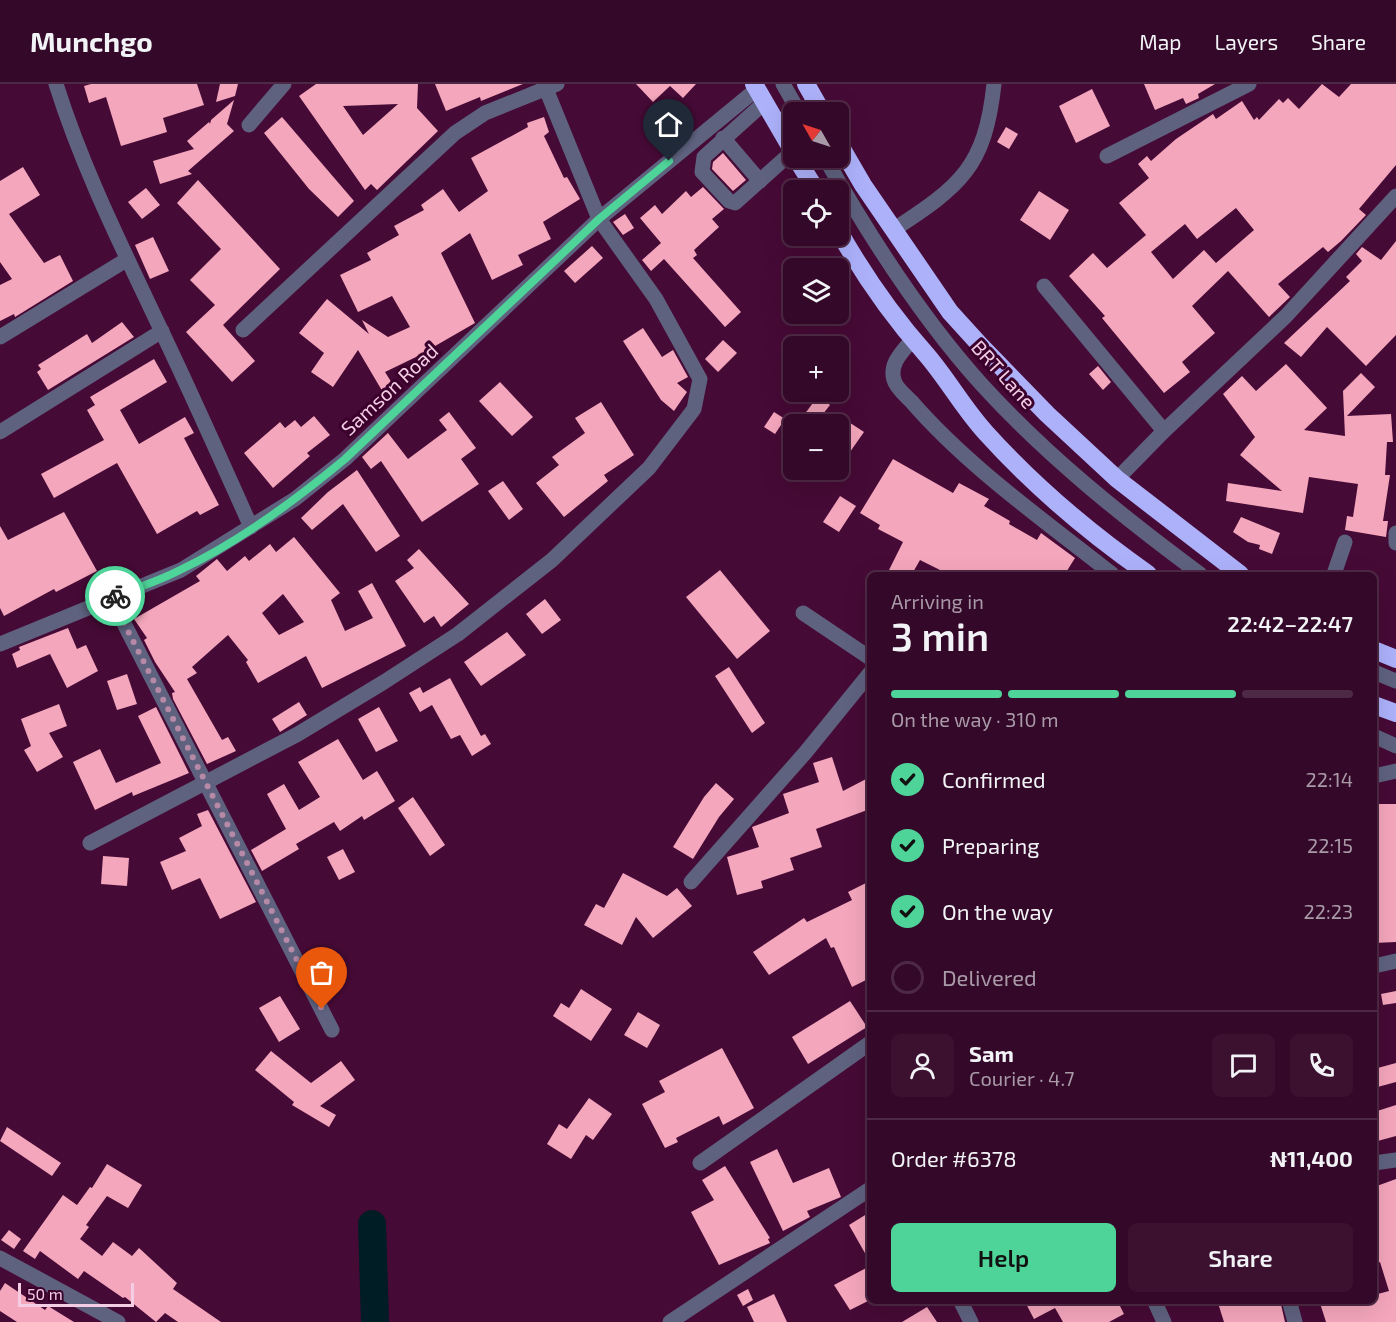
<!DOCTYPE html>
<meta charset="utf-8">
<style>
:root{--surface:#340828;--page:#3c1130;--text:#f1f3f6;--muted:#a99aa8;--line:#4e2945;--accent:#4ed399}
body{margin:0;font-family:"Exo 2",sans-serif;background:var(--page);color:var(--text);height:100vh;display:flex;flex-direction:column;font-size:22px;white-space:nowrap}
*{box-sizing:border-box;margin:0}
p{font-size:20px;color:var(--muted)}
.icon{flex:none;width:33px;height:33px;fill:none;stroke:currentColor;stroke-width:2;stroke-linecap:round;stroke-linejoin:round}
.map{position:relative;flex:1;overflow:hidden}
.side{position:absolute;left:867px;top:488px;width:510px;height:732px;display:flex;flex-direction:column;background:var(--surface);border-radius:9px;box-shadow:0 6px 24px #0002,0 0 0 2px var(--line)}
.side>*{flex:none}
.needle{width:39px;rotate:309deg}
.buttons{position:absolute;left:783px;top:18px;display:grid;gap:12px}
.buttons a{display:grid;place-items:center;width:66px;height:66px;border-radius:9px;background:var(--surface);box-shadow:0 6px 24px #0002,0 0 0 2px var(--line);font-size:30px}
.scale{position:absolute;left:18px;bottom:15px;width:116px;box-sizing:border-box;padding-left:6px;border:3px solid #f2cde4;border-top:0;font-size:16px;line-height:21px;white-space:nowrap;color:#f2cde4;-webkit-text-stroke:4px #3b002c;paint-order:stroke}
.pin{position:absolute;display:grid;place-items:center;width:51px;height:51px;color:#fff;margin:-62px -26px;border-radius:50% 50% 50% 0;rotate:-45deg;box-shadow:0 0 6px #0007}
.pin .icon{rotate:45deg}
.courier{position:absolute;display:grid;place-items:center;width:60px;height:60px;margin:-30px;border:4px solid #4ed399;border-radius:50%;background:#fff;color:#222;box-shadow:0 2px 8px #0007}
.overview em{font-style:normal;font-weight:600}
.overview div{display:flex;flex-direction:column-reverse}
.overview{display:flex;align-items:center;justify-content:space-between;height:102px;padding:0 24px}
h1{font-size:39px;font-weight:600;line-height:45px}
.bar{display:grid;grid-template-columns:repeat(4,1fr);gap:9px 6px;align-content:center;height:72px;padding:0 24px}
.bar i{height:8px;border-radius:4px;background:var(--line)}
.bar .on{background:var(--accent)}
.bar p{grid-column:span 4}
.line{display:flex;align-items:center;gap:15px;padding:0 24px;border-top:2px solid var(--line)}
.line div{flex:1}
.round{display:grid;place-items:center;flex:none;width:63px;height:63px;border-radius:9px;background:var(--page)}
ol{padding:0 24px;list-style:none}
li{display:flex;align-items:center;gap:18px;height:66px}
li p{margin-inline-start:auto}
li .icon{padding:6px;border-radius:50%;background:var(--accent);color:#111;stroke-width:4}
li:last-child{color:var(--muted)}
li i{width:33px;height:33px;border:3px solid var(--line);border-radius:50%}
.button{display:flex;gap:12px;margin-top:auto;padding:12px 24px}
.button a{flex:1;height:69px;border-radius:9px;background:var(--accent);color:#111;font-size:24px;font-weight:600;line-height:69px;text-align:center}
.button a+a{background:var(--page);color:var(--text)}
header{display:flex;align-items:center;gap:36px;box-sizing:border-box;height:84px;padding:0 30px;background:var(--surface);border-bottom:2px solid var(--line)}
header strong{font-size:28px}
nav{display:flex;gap:33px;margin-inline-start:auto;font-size:21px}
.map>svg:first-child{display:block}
</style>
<header>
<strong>Munchgo</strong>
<nav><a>Map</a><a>Layers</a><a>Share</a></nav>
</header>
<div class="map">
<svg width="1396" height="1238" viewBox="0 0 1396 1238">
<rect width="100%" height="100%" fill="#460a36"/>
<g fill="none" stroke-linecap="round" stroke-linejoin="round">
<polyline stroke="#001c25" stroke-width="28" points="372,1140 375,1238"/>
</g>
<g fill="#f4a6bc" fill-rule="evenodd">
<polygon points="91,0 197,0 204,21 163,34 167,48 121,62 106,13 89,19 84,2"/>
<polygon points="220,0 238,0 235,12 216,18"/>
<path d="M316,0H418L417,24L438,47L377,106L371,100L365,106L299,12ZM398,20L363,51L343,22Z"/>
<polygon points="435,0 523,0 481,17 480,13 446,27"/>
<polygon points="636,0 696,0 683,14 670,2 653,18"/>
<polygon points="1144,0 1215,0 1198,10 1199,14 1186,20 1183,14 1155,26"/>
<path d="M1322,0L1339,13L1351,0H1396V81L1359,125L1366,131L1341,157L1328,168L1323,163L1278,200L1290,213L1269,233L1228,187L1192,222L1215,249L1182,278L1190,288L1164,309L1102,234L1105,232L1069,192L1093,169L1107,184L1146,151L1119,119L1149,94L1138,80L1147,72L1151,77L1176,55L1213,30L1216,35L1242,17L1254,36L1257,33L1259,36L1279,15L1283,19L1288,14L1299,25ZM1236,124L1254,146L1216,179L1204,166L1173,195L1151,168L1185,140L1197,155Z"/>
<polygon points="1092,5 1110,42 1076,59 1059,22"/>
<polygon points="234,16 227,40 234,47 188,87 192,90 160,100 153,77 194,65 187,57 209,38 210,40 211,36"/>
<polygon points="282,33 354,117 338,133 309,105 264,49"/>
<polygon points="544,33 549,48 544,52 564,94 567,93 580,115 543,138 551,155 518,171 523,181 492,196 470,149 441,169 475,239 416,273 385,288 395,304 384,310 358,266 333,303 311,288 324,269 299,249 327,215 369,250 362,236 388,253 410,243 392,212 358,228 340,191 371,176 367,169 399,151 394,142 424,126 421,121 443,105 459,128 488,107 471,74 528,43 527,39"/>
<polygon points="1006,43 1018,50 1009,65 997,58"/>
<polygon points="723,69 746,96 733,107 712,85 713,78"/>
<polygon points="23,83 40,111 9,130 44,179 60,171 73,197 15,233 14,230 0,237 0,201 12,195 0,178 0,97"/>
<polygon points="198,96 280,185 223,241 255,277 232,298 186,248 215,221 190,196 221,165 177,119"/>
<polygon points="703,103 724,125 712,135 719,143 694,166 697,171 693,174 741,228 725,243 664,175 651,187 642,176 661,159 640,134 655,121 662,130 686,107 691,113"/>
<polygon points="146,104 160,121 142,135 128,118"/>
<polygon points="1039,107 1069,126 1050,156 1020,136"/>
<polygon points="625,130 634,144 623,151 613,138"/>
<polygon points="153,153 169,187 150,195 135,161"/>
<polygon points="1396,157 1396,251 1366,282 1327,243 1301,273 1284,259 1350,197 1346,193 1362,177 1356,170 1362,163 1381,176"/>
<polygon points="592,162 603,174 575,199 564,187"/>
<polygon points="122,238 134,253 48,306 37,288 41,285 38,281 87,250 92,259"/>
<polygon points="643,244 662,273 673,266 688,293 677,299 687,308 674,327 661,316 623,257"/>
<polygon points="723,256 737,269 718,288 705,275"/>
<polygon points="154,275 167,298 120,326 139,360 185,333 194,349 184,354 219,421 200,431 197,427 157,450 117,379 54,414 41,390 104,356 87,326 95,321 90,313"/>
<polygon points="1286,280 1327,324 1304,346 1345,352 1343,307 1361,289 1375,303 1347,332 1391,330 1393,358 1387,358 1385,391 1390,391 1383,437 1388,437 1386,453 1345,446 1347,432 1353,433 1358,400 1309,393 1303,429 1226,417 1228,399 1282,407 1240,371 1255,353 1223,310 1242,292 1256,307"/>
<polygon points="1098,282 1111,298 1103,306 1089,290"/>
<polygon points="500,298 533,333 512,352 479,317"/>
<polygon points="818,312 830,321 816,339 804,331"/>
<polygon points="601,318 634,371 604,391 608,397 564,433 536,399 559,381 552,373 585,349 575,334"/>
<polygon points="449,328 476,364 461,375 479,400 422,438 381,377 371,385 362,373 388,349 408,375 447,346 439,336"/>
<polygon points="774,328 785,335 775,350 764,343"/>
<polygon points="838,331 864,348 838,385"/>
<polygon points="314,332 330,351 307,369 310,372 273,404 244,369 280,338 285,344 295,336 301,343"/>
<polygon points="893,375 953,409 959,399 989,415 984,422 1010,437 1009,440 1037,456 1041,449 1075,474 1065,490 948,490 920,476 912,490 887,490 903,458 878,445 880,441 860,429"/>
<polygon points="357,386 400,452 376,468 343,420 312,446 301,434 328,408"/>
<polygon points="503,397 523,425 509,436 488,407"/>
<polygon points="840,412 856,422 839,448 823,438"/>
<polygon points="64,428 97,487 56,508 54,505 4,532 0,524 0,442 8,456"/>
<polygon points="1241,433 1280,449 1272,470 1259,465 1260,461 1248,458 1233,448"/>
<path d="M294,453L340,509L331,516L345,547L373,534L358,507L372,499L406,562L322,604L306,572L258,599L246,578L248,576L228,551L192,583L197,589L187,595L222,656L228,653L236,667L207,680L173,615L172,609L175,608L155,578L144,556L147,554L134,535L200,497L196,492L217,475L227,487L245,472L249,477L270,460L276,468ZM283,510L304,538L279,551L262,529Z"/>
<polygon points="419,465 469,520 441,543 434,532 424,539 395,497 414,484 407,476"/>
<polygon points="720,486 770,547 737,575 686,513"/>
<polygon points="545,515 561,536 542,550 526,530"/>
<polygon points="68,544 77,565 86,561 98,587 67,604 50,570 17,584 12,570 20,566 19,563"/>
<polygon points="507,548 526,571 481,602 464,578"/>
<polygon points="729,583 765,639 752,649 715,592"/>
<polygon points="127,590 137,620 117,626 107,597"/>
<polygon points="450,594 481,652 485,650 491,660 472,672 460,651 451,655 432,621 420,628 409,609 420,603 423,609"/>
<polygon points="299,618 307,631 280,648 272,635"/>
<polygon points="59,620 67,642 49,649 63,673 37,688 24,666 31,662 21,635"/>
<polygon points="156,623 189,689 133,712 132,708 95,726 73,678 100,665 116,699 161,679 138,632"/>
<polygon points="379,623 398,657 376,668 358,635"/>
<polygon points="338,655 363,696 377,687 395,717 364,736 362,732 340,747 334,738 296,760 299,765 262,787 251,766 286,745 267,710 284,700 299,726 320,713 298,678"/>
<polygon points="832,673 843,707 870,693 870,725 816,745 822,763 790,774 794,786 761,797 763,804 737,811 727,773 759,763 752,743 789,729 783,710 819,698 813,679"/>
<polygon points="716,699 734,715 719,733 693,775 673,763 704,713"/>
<polygon points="413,713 445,761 430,772 398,724"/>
<polygon points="1377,720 1396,720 1396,858 1374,859"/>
<polygon points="208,726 256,818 220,835 200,794 172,806 160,778 186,767 179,754 202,742 197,730"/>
<polygon points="343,765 355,788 339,796 327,773"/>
<polygon points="103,772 129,774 127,802 101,800"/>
<polygon points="623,789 667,812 677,804 692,822 653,854 636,833 622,861 584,841 596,820 604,824"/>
<polygon points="870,797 870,894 852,903 834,863 831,864 826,854 769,891 753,868 804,834 807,838 852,816 848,808"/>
<polygon points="581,905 612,925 591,957 553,932 561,919 569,924"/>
<polygon points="1396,907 1396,919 1383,921 1381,910"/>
<polygon points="280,912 300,945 279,958 259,924"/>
<polygon points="850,917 867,943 808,980 792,953"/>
<polygon points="638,928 660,941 647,964 624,951"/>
<polygon points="722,964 754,1024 723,1041 719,1032 676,1054 678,1058 665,1064 642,1020 665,1008 659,997"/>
<polygon points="271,967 311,999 341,977 355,996 320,1022 336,1031 329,1043 292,1021 294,1018 255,986"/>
<polygon points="1396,979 1396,998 1374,1004 1374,985"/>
<polygon points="589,1014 612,1030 593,1056 586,1051 571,1075 547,1060 559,1040 567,1045"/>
<polygon points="1396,1021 1396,1052 1374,1058 1374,1028"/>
<polygon points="7,1043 61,1079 52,1092 0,1057"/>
<polygon points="777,1065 793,1099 829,1084 841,1113 807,1127 810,1133 783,1147 750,1078"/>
<polygon points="107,1080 142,1101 128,1124 107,1112 86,1141 89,1143 80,1155 102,1172 113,1158 132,1172 139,1164 177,1199 173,1205 221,1238 178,1238 165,1229 156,1238 125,1213 123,1214 84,1187 78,1195 40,1167 35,1175 23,1167 63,1111 77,1121 90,1103 92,1104"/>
<polygon points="725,1082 770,1154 768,1155 770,1159 719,1181 691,1128 714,1116 702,1096"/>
<polygon points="1396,1095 1396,1238 1326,1238 1319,1216 1374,1216 1374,1211 1389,1207 1380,1178 1374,1180 1374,1103"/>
<polygon points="870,1128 870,1178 849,1141"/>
<polygon points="9,1146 21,1155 14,1165 1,1156"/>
<polygon points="870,1182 870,1216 850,1226 834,1201"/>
<polygon points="5,1199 45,1226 48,1222 74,1238 17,1238 0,1227 0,1207"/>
<polygon points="748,1205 753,1216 743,1222 737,1211"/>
<polygon points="774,1210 787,1238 754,1238 747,1223"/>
<polygon points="1024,1216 1117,1216 1124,1230 1109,1238 1063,1238 1055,1224 1034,1235"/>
<polygon points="1217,1216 1280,1216 1285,1238 1224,1238"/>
<polygon points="927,1223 937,1238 902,1238"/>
</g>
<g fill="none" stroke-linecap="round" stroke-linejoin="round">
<g stroke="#5f627f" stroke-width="15">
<path d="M56,0C83,86 124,167 162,248C193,313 222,378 251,443"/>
<polyline points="783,0 799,28"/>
<polyline points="765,18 704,73 702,88 729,117 735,119 792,68"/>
<polyline points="249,41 284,0"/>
<polyline points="723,54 760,97"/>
<polyline points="1107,72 1249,0"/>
<path d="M825,74C868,150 924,237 983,302C1048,373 1123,433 1200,490"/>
<path d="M893,146C960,102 985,84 994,0"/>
<polyline points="1044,202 1164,347"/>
<polyline points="243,246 455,49 485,29 557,0"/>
<polyline points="0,253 126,176"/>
<path d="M911,257C902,268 889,280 894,296C896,304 906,312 911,317C967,382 1045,437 1112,490"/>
<polyline points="0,348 162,247"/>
<polyline points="1117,395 1164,347 1286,232 1396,112"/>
<polyline points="1396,449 1396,459"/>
<polyline points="1334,490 1345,458"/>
<polyline points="111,514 332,946"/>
<polyline points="803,529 870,574"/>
<polyline points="0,560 181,486 295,415 345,375 599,135 757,5"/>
<polyline points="1374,588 1396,597"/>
<polyline points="1374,652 1396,662"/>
<polyline points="1374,692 1396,687"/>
<polyline points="90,759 298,650 384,598 458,550 552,476 649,384 694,325 700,295 656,215 599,135 544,0"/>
<polyline points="691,798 805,669 870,589"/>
<polyline points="1374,882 1396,877"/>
<polyline points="700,1079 870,959"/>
<polyline points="1374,1079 1396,1076"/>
<polyline points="0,1174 118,1238"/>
<polyline points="960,1216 971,1238"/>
<polyline points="1154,1216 1164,1238"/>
<polyline points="1289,1216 1295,1238"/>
<polyline points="670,1238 870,1105"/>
</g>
<g stroke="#adb1fa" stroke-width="18">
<polyline points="754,0 794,69"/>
<polyline points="806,0 822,28"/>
<polyline points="838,58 863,101 950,228 980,261 1047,330 1117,395 1240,490"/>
<polyline points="796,74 816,106"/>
<path d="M838,146C863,190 892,232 925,269C947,294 963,324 986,349C1033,401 1091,450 1148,490"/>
<polyline points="1374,566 1396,575"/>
<polyline points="1374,621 1396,629"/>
</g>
</g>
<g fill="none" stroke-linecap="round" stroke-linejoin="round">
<polyline stroke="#b689a7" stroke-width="6" stroke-dasharray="0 10.8" points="115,512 111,514 322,925"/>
<path stroke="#4ed399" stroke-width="8" d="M115,512C137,504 159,497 180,486C237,459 297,415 345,375L599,135L669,77"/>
</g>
<g text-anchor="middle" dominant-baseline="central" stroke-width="6" stroke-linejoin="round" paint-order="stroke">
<g font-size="20" fill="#f2cde4" stroke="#3b002c">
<text transform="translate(1004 290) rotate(48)">BRT Lane</text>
<text transform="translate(389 305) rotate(-43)">Samson Road</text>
</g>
</g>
</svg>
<div class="buttons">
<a><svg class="needle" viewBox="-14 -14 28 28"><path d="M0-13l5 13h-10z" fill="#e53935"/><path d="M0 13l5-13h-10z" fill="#a99aa8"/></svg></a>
<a><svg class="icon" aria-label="locate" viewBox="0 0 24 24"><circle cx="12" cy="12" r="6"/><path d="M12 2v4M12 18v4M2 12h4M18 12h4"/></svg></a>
<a><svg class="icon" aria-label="layers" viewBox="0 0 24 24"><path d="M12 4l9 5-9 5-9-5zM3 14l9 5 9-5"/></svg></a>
<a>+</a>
<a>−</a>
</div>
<div class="scale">50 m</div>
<div class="pin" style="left:322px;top:925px;background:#ea580c"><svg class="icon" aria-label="bag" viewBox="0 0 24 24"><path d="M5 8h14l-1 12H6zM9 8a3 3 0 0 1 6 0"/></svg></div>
<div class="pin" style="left:669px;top:77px;background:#1f2937"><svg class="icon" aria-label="home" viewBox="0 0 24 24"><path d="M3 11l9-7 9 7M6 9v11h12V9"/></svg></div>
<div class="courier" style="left:115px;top:512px"><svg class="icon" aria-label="bike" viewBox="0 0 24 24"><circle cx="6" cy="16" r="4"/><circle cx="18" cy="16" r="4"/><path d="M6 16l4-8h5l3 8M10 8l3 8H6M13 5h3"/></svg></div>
<section class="side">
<div class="overview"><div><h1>3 min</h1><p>Arriving in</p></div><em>22:42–22:47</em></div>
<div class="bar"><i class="on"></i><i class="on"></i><i class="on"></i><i></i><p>On the way · 310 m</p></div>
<ol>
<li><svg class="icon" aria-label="check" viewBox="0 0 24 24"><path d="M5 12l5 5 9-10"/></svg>Confirmed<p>22:14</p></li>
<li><svg class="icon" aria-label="check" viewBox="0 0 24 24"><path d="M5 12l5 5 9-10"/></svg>Preparing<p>22:15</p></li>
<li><svg class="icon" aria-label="check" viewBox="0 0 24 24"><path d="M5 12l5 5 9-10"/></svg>On the way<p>22:23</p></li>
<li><i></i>Delivered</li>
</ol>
<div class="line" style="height:108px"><a class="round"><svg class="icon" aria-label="person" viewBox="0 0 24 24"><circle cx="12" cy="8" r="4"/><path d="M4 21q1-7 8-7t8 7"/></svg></a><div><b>Sam</b><p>Courier · 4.7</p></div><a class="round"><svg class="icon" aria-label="chat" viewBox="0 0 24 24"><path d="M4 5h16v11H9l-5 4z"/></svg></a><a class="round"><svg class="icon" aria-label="phone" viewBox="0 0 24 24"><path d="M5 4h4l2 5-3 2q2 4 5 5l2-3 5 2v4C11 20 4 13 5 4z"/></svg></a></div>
<div class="line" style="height:78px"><div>Order #6378</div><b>₦11,400</b></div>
<div class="button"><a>Help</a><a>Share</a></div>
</section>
</div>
